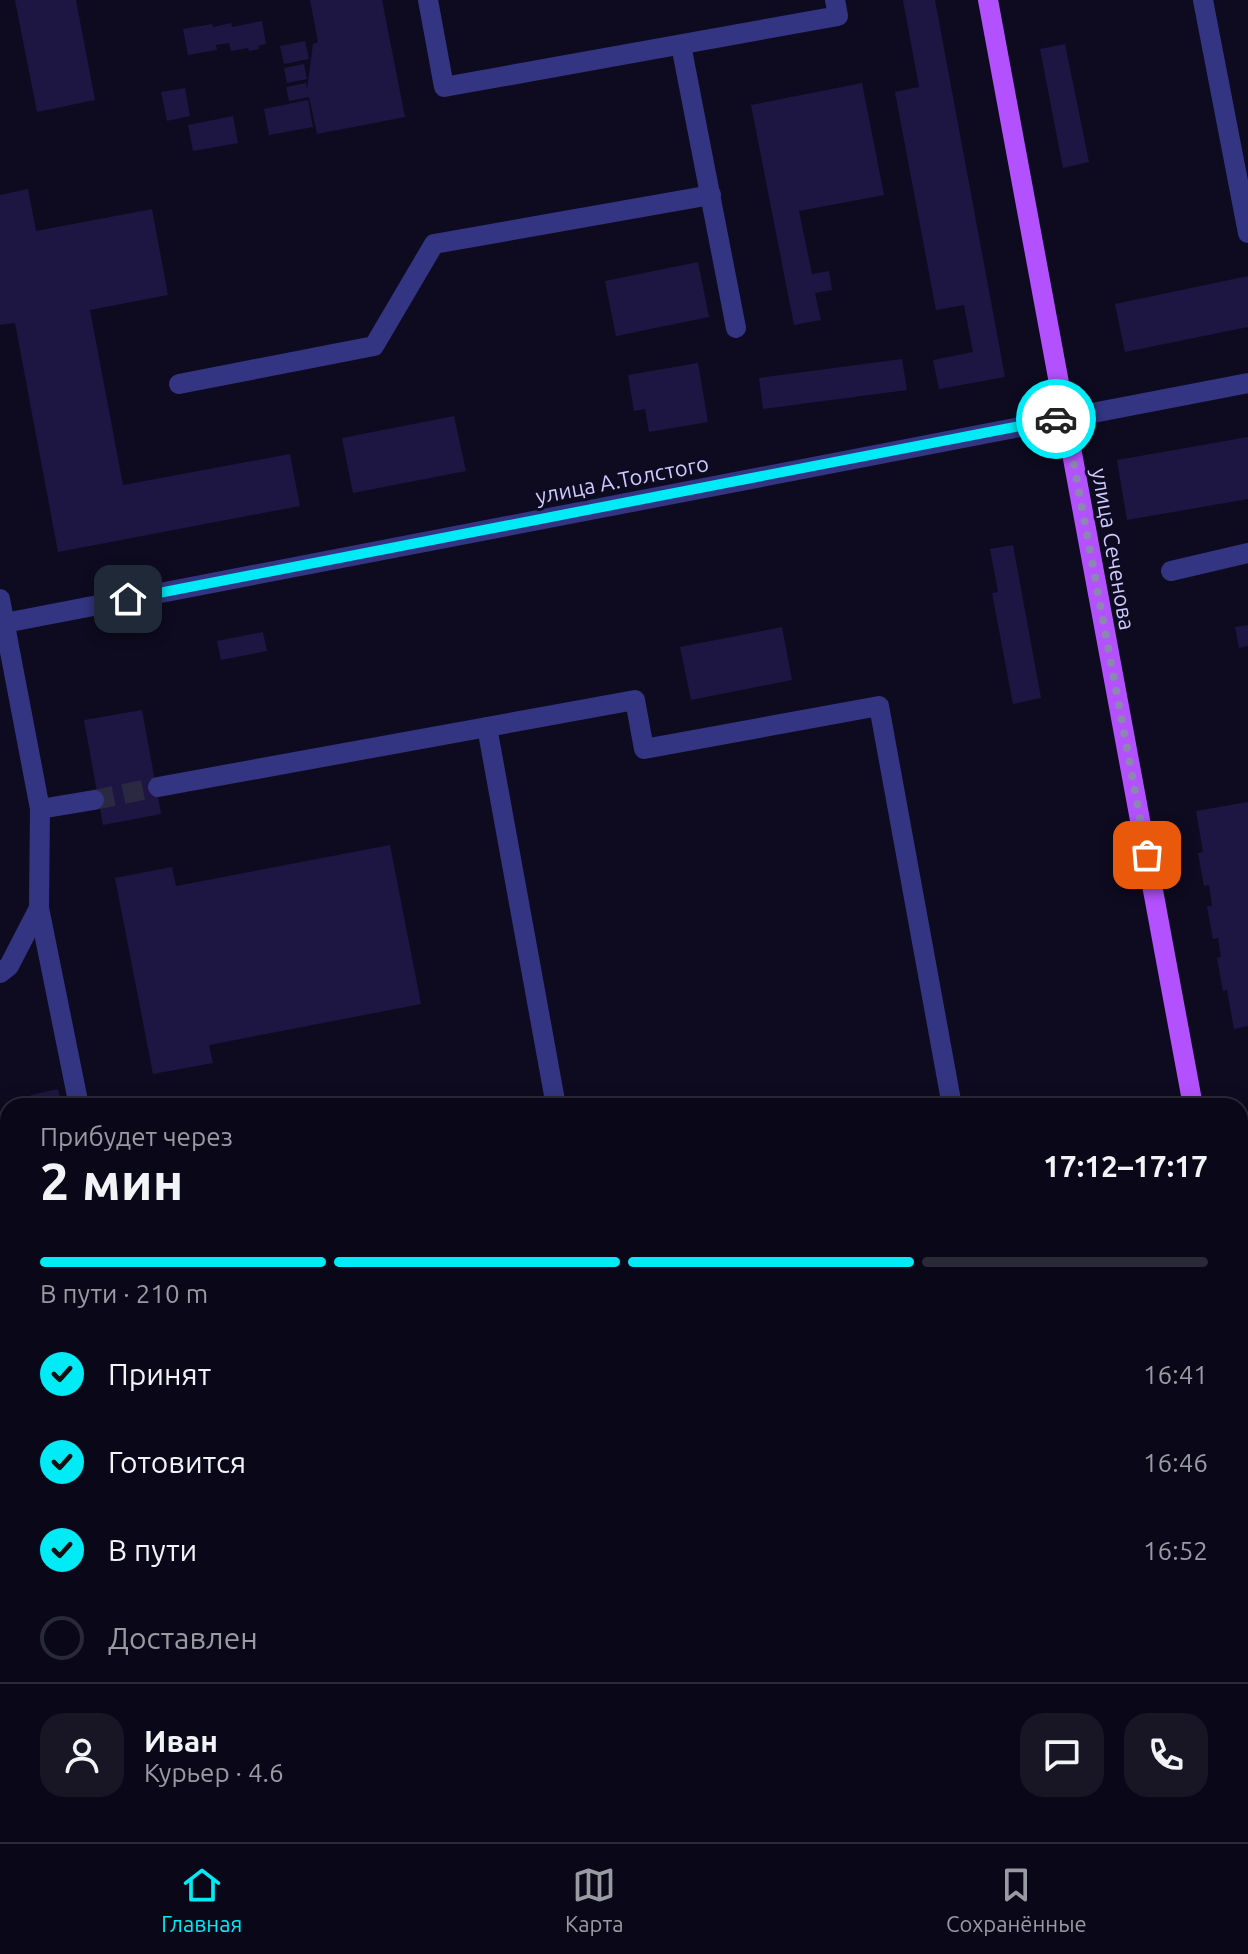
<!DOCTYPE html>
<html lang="ru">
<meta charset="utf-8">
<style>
:root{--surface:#0a0818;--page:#181625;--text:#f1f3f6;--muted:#999aa2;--line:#2a2937;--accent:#00ebf5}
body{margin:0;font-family:Ubuntu,sans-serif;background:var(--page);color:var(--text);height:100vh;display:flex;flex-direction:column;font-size:30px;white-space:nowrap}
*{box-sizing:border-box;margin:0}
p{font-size:26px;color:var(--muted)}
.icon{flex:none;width:44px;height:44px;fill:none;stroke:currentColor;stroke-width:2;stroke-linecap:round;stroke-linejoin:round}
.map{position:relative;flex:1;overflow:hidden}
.drawer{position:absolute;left:0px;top:1098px;width:1248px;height:744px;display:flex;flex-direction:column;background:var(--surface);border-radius:24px 24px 0 0;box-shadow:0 4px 20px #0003,0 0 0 2px var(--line)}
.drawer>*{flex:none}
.pin{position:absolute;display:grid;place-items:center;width:68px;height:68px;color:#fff;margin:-34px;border-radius:16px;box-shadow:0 4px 12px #0006}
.courier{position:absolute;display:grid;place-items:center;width:80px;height:80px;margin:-40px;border:6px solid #00ebf5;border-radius:50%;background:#fff;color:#222;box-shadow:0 2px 10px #0007}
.summary em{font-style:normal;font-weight:700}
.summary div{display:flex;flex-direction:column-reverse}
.summary{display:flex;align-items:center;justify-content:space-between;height:136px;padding:0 40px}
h1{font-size:52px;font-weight:700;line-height:60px}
.bar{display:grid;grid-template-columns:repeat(4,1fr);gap:12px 8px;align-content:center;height:96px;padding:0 40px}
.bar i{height:10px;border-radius:6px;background:var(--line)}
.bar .selected{background:var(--accent)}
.bar p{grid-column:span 4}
.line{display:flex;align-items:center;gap:20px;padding:0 40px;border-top:2px solid var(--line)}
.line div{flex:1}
.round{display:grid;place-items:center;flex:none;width:84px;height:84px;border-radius:24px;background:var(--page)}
ol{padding:0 40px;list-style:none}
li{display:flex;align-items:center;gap:24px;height:88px}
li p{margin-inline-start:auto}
li .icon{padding:8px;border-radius:50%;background:var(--accent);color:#111;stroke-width:4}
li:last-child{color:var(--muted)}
li i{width:44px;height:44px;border:4px solid var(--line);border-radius:50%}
.tab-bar{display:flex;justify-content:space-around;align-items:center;height:112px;border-top:2px solid var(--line);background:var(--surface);font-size:22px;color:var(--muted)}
.tab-bar a{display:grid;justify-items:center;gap:4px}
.tab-bar .selected{color:var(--accent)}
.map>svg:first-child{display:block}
</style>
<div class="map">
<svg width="1248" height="1842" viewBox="0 0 1248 1842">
<rect width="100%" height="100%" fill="#0e0b20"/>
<g fill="#0e2b28">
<polygon points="0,1439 5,1451 8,1452 8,1559 0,1567"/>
<polygon points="0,1628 8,1630 8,1834 182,1834 183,1842 0,1842"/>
</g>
<g fill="#1d1642">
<polygon points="15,0 76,0 95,100 37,112"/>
<polygon points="310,0 382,0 405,117 317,134 309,97 289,101 286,87 306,83 307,89 313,44 318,42"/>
<polygon points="903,0 935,0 1005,377 939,389 933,360 973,352 964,305 936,310 895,92 919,87"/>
<polygon points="262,21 266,44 258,46 259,49 249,51 248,48 231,51 229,43 216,45 217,50 188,55 183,29 212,24 213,27 231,23 232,27"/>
<polygon points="305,41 309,59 284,64 280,46"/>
<polygon points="1065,44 1089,162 1063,168 1040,49"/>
<polygon points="304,64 307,79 287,83 284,68"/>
<polygon points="862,83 884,195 799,211 812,274 829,271 832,290 815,293 821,320 794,325 751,105"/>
<polygon points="185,88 190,116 167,121 161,92"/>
<polygon points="308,100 313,127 269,135 264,109"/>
<polygon points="233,116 238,143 193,151 188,125"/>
<polygon points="28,189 36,231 152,209 168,295 90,310 123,485 290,454 300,506 58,552 15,323 0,325 0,195"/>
<polygon points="698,262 709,317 616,336 605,281"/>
<polygon points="1248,276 1248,327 1125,352 1115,304"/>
<polygon points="902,359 907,390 763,409 759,378"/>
<polygon points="698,363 708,422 649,432 645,409 634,411 628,375"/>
<polygon points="454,416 466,471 353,493 342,438"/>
<polygon points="1248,437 1248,499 1127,520 1117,460"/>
<polygon points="1013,545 1041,698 1013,704 992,593 998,592 990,549"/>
<polygon points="1248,625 1248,646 1239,648 1235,627"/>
<polygon points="782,627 792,680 691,700 680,647"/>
<polygon points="263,632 267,651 221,660 217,641"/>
<polygon points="142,710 161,814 103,825 84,720"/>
<polygon points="1248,802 1248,1026 1234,1029 1227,990 1223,991 1217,958 1221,957 1218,938 1213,939 1207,906 1212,906 1209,885 1204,886 1198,853 1203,852 1196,811"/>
<polygon points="390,845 421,1004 209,1045 213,1063 153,1074 115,878 172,867 176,886"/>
<polygon points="58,1089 62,1106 34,1106 31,1095"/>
<polygon points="1240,1675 1241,1675 1248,1708 1248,1763 1240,1764"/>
<polygon points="187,1834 217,1834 218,1842 188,1842"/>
<polygon points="286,1834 349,1834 352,1842 288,1842"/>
<polygon points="367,1834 390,1834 391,1837 396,1836 397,1842 369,1842"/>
<polygon points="507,1834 574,1834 575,1842 509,1842"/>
<polygon points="809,1834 999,1834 1001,1842 774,1842 774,1840"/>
</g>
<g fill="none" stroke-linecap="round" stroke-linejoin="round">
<polyline stroke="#2b2841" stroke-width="20" stroke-dasharray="20 10" stroke-linecap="butt" points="94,800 158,787"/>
<g stroke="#333582" stroke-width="20">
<polyline points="428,0 444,87 838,16 835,0"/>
<polyline points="1203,0 1248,233"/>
<polyline points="681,45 736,328"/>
<polyline points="179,384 374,346 434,244 711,195"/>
<polyline points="1171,571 1248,553"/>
<polyline points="0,599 40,809 39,908 79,1106"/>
<polyline points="5,623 1248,383"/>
<polyline points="487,727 556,1106"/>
<polyline points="158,787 635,700 644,749 879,706 952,1106"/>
<polyline points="40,809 94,800"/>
<polyline points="0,973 9,966 39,908"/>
<polyline points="1240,1175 1248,1173"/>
<polyline points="1240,1467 1248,1466"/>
<polyline points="1240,1612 1248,1610"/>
<polyline points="1240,1802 1248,1801"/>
<polyline points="257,1834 259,1842"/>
<polyline points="358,1834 360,1842"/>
<polyline points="761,1834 763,1842"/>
<polyline points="1034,1842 1075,1834"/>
</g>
<g stroke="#b451ff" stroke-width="20">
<polyline points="988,0 1193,1106"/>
<polyline points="1240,1361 1248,1404"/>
</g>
</g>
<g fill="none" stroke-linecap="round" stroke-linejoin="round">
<polyline stroke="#8b87b1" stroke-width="8" stroke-dasharray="0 14.4" points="1056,419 1065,417 1147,855"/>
<polyline stroke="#00ebf5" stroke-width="10" points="128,599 1056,419"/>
</g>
<g text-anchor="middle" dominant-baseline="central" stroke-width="6" stroke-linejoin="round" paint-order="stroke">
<g font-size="22" fill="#cecaff" stroke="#0e0b20">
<text transform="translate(622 479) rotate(-11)">улица А.Толстого</text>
<text transform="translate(1114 549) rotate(80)">улица Сеченова</text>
</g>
</g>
</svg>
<div class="pin" style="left:1147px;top:855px;background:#ea580c"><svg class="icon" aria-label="bag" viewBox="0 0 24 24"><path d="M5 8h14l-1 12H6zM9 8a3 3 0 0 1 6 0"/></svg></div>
<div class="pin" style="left:128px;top:599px;background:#1f2937"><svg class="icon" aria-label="home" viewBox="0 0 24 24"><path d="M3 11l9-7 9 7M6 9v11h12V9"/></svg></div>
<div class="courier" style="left:1056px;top:419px"><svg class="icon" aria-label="car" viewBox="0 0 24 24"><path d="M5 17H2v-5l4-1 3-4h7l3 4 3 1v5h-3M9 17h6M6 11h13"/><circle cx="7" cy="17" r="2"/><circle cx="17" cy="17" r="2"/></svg></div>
<section class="drawer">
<div class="summary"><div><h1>2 мин</h1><p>Прибудет через</p></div><em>17:12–17:17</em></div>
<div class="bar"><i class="selected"></i><i class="selected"></i><i class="selected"></i><i></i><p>В пути · 210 m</p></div>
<ol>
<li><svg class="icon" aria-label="check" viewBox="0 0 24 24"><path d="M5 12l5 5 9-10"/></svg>Принят<p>16:41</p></li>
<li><svg class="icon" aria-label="check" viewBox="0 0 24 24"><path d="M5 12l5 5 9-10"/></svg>Готовится<p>16:46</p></li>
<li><svg class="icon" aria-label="check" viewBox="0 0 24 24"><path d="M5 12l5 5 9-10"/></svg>В пути<p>16:52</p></li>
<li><i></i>Доставлен</li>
</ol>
<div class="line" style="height:144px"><a class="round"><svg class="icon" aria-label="person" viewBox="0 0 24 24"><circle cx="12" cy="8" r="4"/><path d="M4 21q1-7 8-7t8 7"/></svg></a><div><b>Иван</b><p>Курьер · 4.6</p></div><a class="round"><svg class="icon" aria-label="chat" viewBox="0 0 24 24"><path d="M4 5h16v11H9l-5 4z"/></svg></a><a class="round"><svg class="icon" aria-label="phone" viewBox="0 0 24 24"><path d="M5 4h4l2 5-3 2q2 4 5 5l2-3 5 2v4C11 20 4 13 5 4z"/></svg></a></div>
</section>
</div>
<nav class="tab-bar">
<a class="selected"><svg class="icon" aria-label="home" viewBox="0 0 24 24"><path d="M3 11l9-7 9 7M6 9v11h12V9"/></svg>Главная</a>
<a><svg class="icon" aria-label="map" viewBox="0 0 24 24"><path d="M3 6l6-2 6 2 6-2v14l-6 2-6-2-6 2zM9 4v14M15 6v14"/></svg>Карта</a>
<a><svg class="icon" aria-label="saved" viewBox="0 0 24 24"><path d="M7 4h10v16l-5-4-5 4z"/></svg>Сохранённые</a>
</nav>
